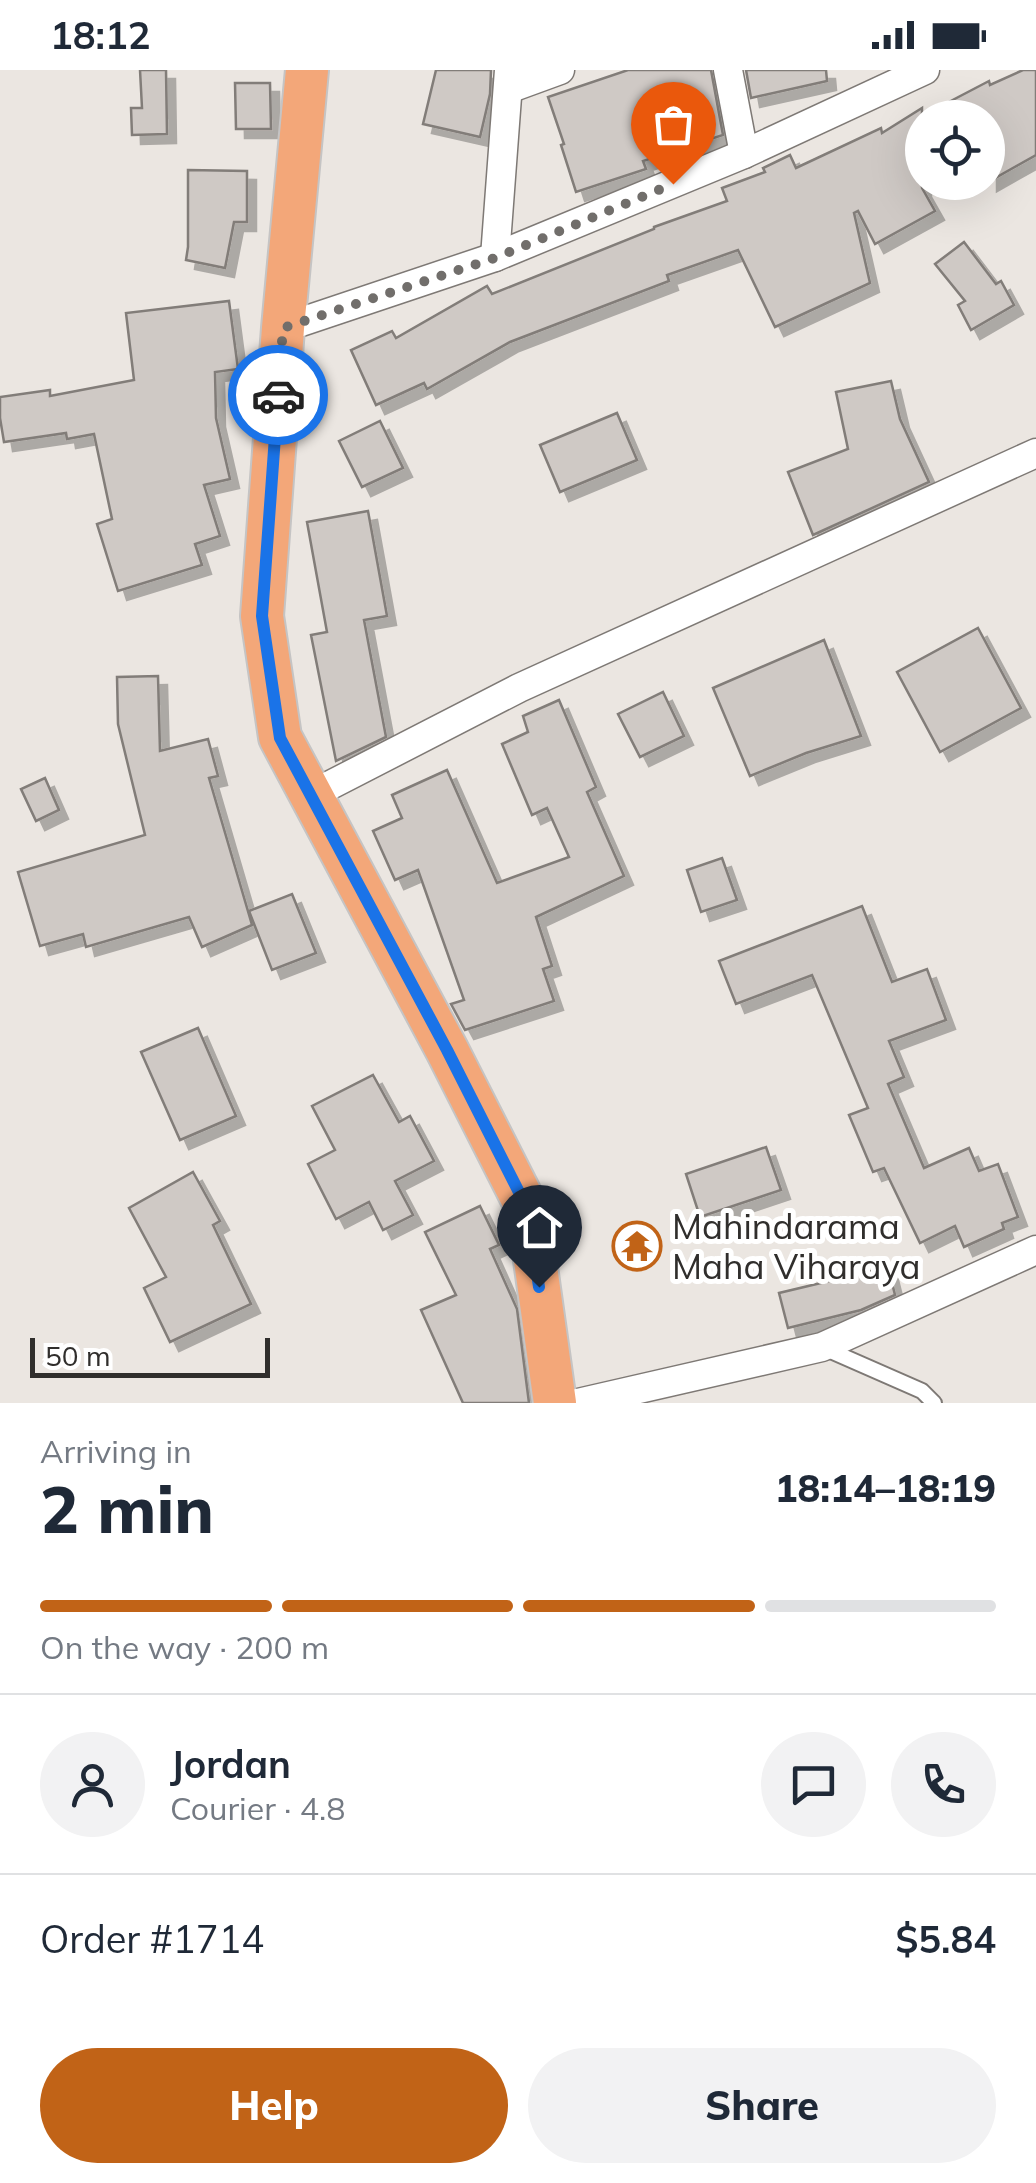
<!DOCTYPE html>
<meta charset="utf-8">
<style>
:root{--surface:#fff;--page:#f2f2f3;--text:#1f2937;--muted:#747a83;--line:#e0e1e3;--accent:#c16317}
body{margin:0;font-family:Mulish,sans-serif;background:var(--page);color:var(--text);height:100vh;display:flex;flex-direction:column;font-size:38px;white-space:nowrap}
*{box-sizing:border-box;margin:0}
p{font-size:32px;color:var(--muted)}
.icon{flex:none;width:55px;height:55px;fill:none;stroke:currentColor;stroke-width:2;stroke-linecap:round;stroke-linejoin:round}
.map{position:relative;height:1333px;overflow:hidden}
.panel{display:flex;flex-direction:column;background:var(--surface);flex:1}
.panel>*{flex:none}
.controls{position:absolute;left:905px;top:30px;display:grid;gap:20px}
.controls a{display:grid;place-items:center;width:100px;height:100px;border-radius:50%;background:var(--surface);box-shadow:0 10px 40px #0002;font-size:50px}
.scale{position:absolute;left:30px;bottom:25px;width:240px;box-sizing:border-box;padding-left:10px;border:5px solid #302e2c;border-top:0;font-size:28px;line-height:35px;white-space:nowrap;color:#302e2c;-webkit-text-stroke:8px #fff;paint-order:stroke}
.pin{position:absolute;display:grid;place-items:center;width:85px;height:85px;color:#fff;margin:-102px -42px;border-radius:50% 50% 50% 0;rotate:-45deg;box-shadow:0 0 10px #0007}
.pin .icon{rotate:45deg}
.courier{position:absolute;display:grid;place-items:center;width:100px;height:100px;margin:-50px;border:8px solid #1a73e8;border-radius:50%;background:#fff;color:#222;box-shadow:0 2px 12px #0007}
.headline em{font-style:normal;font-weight:800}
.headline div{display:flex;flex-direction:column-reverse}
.headline{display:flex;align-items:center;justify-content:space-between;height:170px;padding:0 40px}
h1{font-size:65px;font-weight:800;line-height:75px}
.bar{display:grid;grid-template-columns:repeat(4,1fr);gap:15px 10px;align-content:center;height:120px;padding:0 40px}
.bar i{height:12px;border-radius:8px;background:var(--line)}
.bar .selected{background:var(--accent)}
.bar p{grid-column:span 4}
.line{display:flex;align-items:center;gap:25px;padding:0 40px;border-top:2px solid var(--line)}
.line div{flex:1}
.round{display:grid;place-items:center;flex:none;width:105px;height:105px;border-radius:52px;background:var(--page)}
.primary-button{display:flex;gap:20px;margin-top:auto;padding:20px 40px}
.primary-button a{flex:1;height:115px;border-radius:60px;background:var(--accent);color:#fff;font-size:40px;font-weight:800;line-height:115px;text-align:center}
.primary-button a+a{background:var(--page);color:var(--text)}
.status{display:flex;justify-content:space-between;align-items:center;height:70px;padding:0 50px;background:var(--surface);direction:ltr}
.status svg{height:28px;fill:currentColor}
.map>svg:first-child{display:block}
</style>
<div class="status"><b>18:12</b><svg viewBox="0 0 49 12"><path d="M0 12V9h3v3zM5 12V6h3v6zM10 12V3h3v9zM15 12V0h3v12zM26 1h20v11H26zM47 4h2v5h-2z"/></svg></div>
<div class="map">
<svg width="1036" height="1333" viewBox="0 0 1036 1333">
<defs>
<filter id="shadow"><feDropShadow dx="9" dy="9" stdDeviation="0" flood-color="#0004"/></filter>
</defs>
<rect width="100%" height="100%" fill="#ebe6e1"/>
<g fill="#cfc9c5" stroke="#827d79" stroke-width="2.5" filter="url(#shadow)">
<polygon points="140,0 166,0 167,64 132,65 131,38 142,38"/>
<polygon points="436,0 491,0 490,24 480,67 423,54"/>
<polygon points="628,0 711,0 723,65 643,91 646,99 576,122 561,75 564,74 548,27"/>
<polygon points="746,0 826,0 827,11 751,28"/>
<polygon points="1023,0 1036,0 1036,85 988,112 988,48 922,48 922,118 935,141 875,174 858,141 854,143 870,213 775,257 738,180 667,205 669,211 510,272 427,319 424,313 376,335 351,280 392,261 396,268 487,216 492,224 654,159 654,157 727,131 722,118 765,102 763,98 790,85 796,98 881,58 882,63 922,38 922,46 989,11 990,15"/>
<polygon points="235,13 270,13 271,59 236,59"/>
<polygon points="188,100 247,101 247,152 234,152 225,198 186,190 188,177"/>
<polygon points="964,172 996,214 1001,211 1014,235 971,260 958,235 965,231 935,194"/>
<polygon points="229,231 238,299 215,302 216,348 230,409 204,415 220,466 195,474 202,495 118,521 97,454 112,449 94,364 67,369 66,363 4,372 0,348 0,327 50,320 50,326 134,310 126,243"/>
<polygon points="891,311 900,349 929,412 813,465 788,402 848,379 836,322"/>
<polygon points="617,343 637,390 560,422 540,375"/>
<polygon points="380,351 403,398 362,417 339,371"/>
<polygon points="368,441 387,546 364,550 386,667 336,691 311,565 327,562 307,452"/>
<polygon points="978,558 1021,638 940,682 897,602"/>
<polygon points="824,570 861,666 806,683 750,706 713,618"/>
<polygon points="158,606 160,681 208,669 218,706 209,708 252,855 202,877 189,847 86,877 83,864 40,876 18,802 145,765 118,654 117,607"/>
<polygon points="663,622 684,666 640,687 618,644"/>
<polygon points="559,630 596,717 587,722 624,806 536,847 552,896 543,899 554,931 465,960 451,934 464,930 418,800 395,810 373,761 402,748 392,725 447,700 497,813 569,787 547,738 532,745 502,674 528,662 523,646"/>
<polygon points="45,708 59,740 36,751 21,719"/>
<polygon points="722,788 737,830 701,842 687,800"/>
<polygon points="292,824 316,883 272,900 249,841"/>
<polygon points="862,836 892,912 927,899 946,950 889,971 904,1007 888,1014 924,1098 969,1078 979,1101 998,1094 1018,1147 1002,1153 1004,1159 964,1177 955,1156 920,1173 884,1098 873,1102 849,1045 868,1038 812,905 736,934 719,891"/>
<polygon points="198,958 236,1046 180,1070 141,982"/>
<polygon points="373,1005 399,1052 410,1046 434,1091 395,1111 413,1145 383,1160 369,1132 336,1149 308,1094 335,1080 312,1036"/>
<polygon points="766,1077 781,1120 700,1147 686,1104"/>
<polygon points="193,1102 220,1151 213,1155 251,1234 170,1272 144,1218 166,1207 129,1138"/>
<polygon points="480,1136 499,1175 490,1179 517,1239 529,1333 463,1333 421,1240 456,1225 425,1162"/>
<polygon points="888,1197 895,1225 861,1240 788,1258 779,1223"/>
</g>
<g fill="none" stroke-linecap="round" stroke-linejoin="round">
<g stroke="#7e7975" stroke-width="18">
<polyline id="service" points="824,1278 922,1321 934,1333"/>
</g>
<g stroke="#7e7975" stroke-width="31">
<g id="minor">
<polyline points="728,0 744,84"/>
<polyline points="508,19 560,0"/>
<polyline points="495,187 509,0"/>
<polyline points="283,258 495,187 744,84 925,0"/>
<polyline points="311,725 519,618 1036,383"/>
<polyline points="578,1333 822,1277 1036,1180"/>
</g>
</g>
<g stroke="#c5c4c4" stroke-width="46">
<polyline id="primary" points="307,0 283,258 262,546 280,667 447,980 528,1140 555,1333"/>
</g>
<use href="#service" stroke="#fff" stroke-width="14"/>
<use href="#minor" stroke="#fff" stroke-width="28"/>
<use href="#primary" stroke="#f3a779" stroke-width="42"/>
</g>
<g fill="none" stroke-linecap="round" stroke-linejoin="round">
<polyline stroke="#716e6b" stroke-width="10" stroke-dasharray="0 18" points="278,325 283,258 495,188 673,114"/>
<polyline stroke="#1a73e8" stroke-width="12" points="278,325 262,546 280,668 447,980 528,1140 539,1217"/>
</g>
<defs>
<g id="temple-ring" transform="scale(2.5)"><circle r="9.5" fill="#fff" stroke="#c16317" stroke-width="1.5"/><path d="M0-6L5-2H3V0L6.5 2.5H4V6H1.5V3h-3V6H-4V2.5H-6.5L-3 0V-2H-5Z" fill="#c16317"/></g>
</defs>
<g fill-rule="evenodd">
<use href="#temple-ring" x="637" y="1176"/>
</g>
<g text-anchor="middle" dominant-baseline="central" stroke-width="10" stroke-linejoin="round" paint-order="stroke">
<g font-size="35" fill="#302e2c" stroke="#fff" text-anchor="start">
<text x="672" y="1156">Mahindarama<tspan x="672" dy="40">Maha Viharaya</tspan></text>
</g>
</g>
</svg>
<div class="controls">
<a><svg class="icon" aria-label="locate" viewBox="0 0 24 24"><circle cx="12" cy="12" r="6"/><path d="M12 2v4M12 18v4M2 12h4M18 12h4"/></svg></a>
</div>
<div class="scale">50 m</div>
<div class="pin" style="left:673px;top:114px;background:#ea580c"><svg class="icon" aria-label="bag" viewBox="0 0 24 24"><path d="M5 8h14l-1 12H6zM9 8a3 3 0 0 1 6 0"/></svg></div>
<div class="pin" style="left:539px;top:1217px;background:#1f2937"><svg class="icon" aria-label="home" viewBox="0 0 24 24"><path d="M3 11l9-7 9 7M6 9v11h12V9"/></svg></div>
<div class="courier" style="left:278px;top:325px"><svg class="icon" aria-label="car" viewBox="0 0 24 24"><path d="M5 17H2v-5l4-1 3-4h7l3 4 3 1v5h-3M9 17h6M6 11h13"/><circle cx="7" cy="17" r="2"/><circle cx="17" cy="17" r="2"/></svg></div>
</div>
<section class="panel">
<div class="headline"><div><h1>2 min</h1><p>Arriving in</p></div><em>18:14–18:19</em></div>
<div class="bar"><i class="selected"></i><i class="selected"></i><i class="selected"></i><i></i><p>On the way · 200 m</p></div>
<div class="line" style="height:180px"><a class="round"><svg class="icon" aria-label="person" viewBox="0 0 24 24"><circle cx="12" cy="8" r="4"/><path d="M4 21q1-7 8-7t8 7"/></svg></a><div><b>Jordan</b><p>Courier · 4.8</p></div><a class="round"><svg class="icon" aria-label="chat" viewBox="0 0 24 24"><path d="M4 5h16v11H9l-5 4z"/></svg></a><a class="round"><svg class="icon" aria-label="phone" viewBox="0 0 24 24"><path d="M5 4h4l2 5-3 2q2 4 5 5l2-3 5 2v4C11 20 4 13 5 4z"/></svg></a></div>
<div class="line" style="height:130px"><div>Order #1714</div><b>$5.84</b></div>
<div class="primary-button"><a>Help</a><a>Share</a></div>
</section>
